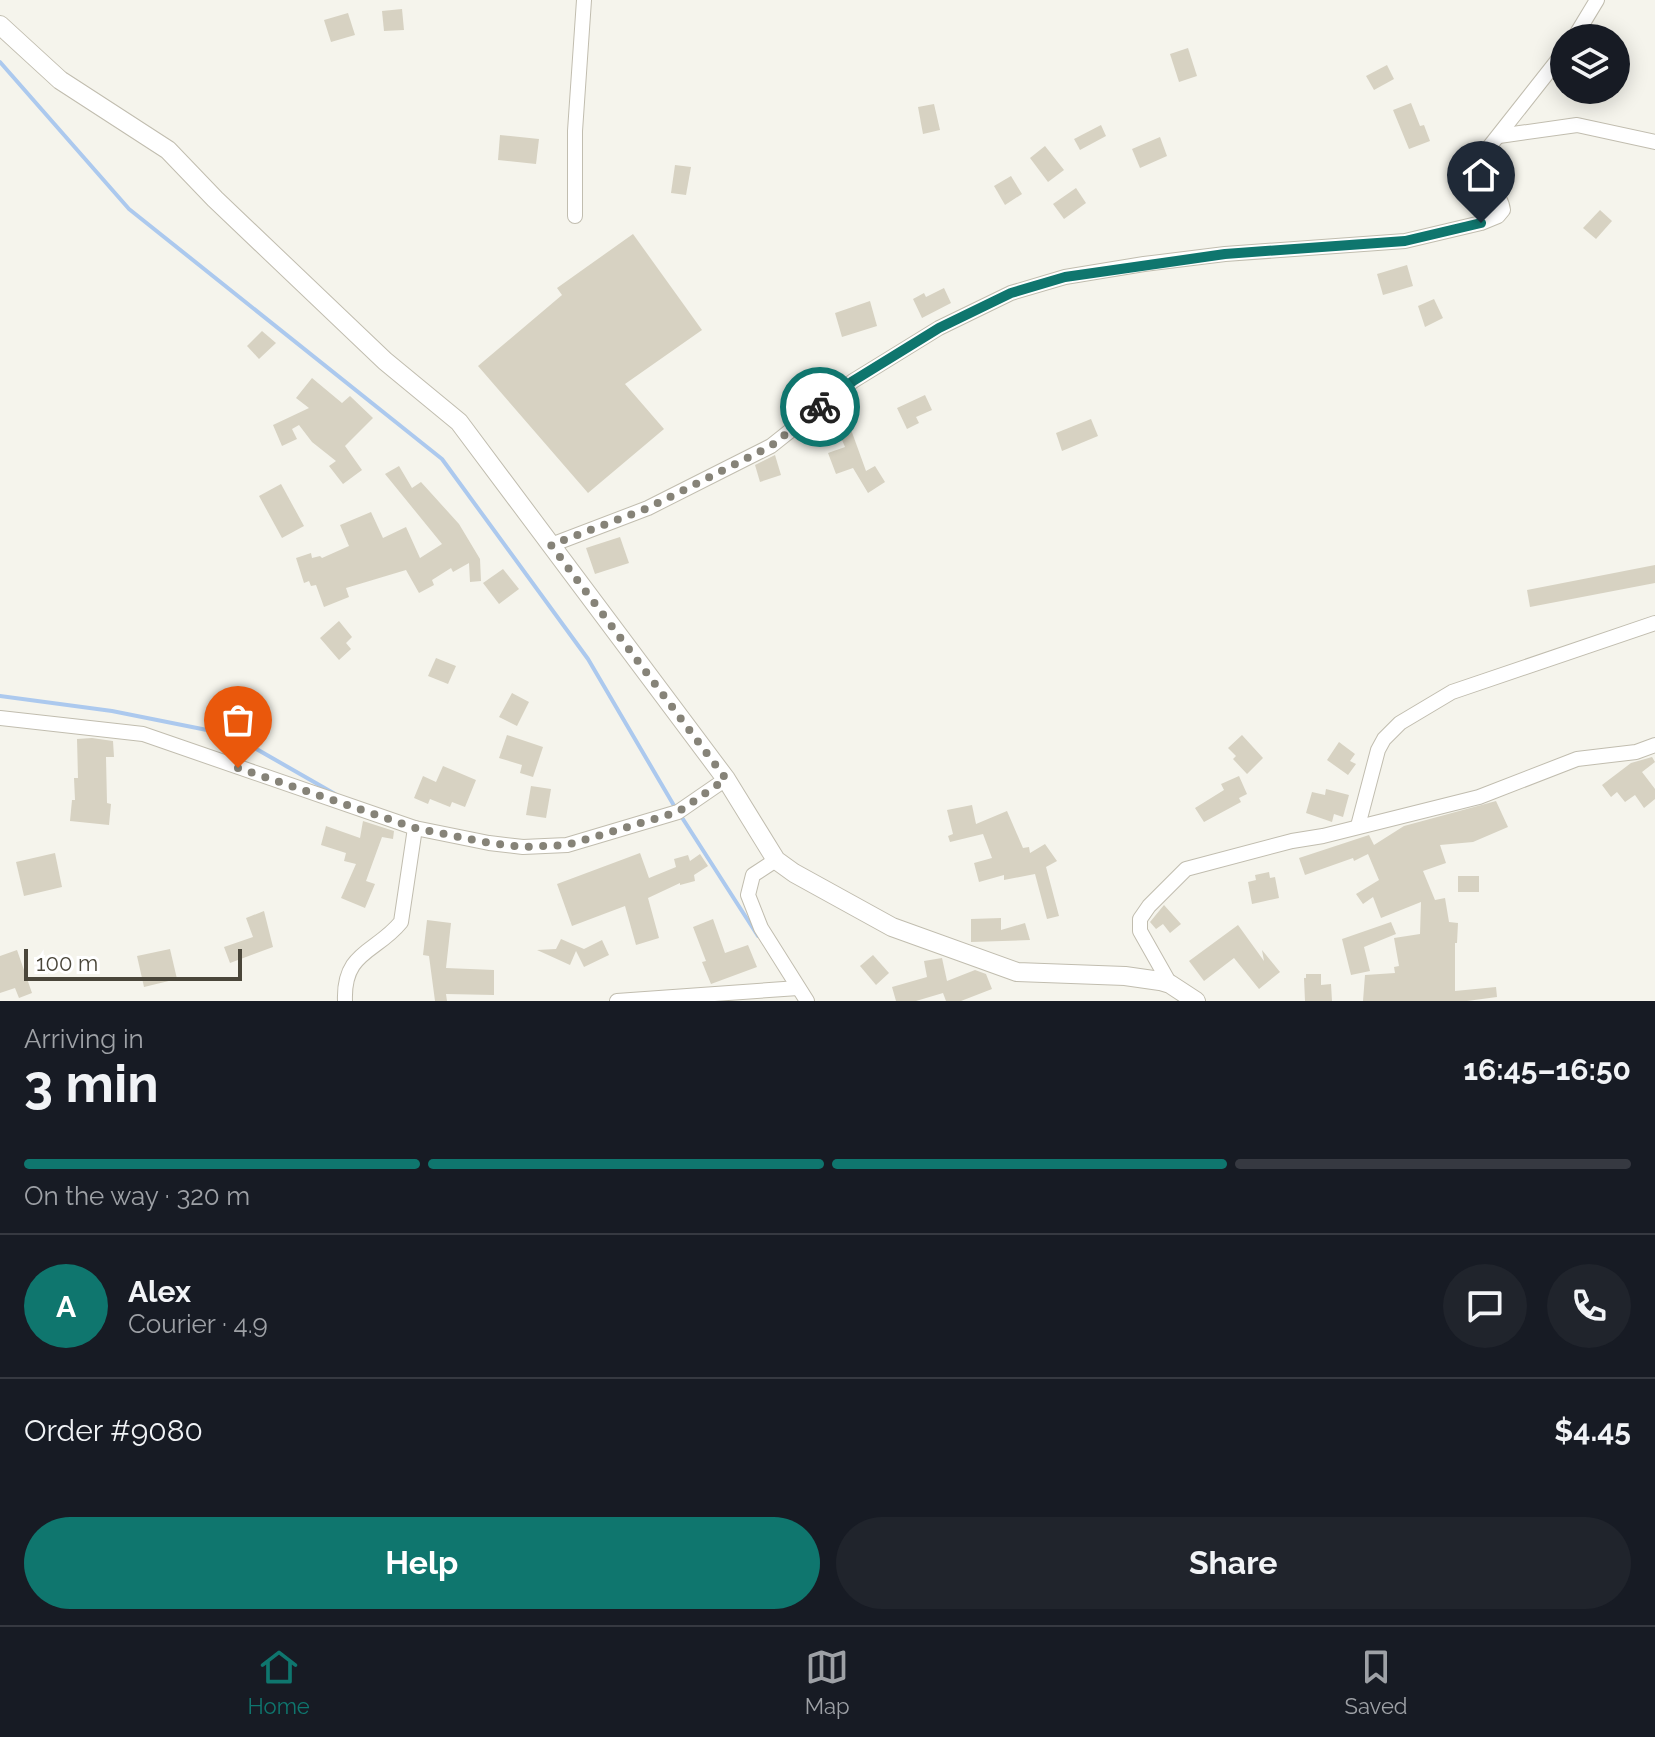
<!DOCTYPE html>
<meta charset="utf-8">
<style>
:root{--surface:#171b24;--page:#20242c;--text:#f1f3f6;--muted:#9ea1a6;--line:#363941;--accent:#0f766e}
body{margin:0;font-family:Raleway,sans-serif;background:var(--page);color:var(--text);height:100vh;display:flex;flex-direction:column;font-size:30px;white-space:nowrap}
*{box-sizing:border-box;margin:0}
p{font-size:26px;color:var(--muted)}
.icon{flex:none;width:44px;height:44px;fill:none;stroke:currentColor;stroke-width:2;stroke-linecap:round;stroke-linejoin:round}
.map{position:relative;height:1001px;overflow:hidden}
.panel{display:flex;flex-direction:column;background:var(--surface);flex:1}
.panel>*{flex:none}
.tools{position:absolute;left:1550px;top:24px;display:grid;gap:16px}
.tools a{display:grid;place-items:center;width:80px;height:80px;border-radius:50%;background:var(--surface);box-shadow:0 4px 20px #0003;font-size:40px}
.scale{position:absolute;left:24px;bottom:20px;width:218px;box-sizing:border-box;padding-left:8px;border:4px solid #4a463a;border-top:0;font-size:22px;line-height:28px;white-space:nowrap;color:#4a463a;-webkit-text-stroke:6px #fff;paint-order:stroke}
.pin{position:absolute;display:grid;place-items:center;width:68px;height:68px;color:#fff;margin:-82px -34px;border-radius:50% 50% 50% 0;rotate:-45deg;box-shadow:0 0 8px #0007}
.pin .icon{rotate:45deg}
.courier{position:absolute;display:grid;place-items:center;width:80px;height:80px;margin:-40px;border:6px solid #0f766e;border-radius:50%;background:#fff;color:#222;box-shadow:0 2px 10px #0007}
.head em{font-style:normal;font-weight:700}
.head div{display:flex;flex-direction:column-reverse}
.head{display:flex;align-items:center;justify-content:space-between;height:136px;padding:0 24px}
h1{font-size:52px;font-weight:700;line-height:60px}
.bar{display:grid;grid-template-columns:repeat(4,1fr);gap:12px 8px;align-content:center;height:96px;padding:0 24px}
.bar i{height:10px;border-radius:6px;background:var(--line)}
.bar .on{background:var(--accent)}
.bar p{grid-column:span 4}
.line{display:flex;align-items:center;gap:20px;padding:0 24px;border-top:2px solid var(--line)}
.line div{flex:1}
.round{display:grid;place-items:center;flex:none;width:84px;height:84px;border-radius:42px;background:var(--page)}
.action{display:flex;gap:16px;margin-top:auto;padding:16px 24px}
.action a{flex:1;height:92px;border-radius:48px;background:var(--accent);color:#fff;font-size:32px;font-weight:700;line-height:92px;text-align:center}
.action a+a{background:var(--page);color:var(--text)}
.tabs{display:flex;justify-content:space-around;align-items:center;height:112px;border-top:2px solid var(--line);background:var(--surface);font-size:22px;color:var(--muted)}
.tabs a{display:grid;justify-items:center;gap:4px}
.tabs .on{color:var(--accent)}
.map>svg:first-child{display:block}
</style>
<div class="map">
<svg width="1655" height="1001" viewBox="0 0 1655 1001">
<rect width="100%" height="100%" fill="#f5f4ec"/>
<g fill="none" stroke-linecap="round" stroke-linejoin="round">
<g stroke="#acc9ee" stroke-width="4">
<polyline points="0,62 129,209 442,459 588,659 676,809"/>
<polyline points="0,696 112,711 232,735 335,794"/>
<polyline points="681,816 758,936"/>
</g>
</g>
<g fill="#d7d2c2">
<polygon points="402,9 404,30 384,31 382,11"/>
<polygon points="348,13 355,35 331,42 324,20"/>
<polygon points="1188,48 1197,76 1179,82 1170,54"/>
<polygon points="1387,65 1394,79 1374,90 1366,76"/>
<polygon points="1411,103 1420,126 1424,125 1430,141 1409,149 1393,110"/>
<polygon points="934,104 940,130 923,134 918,107"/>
<polygon points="1101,125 1106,136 1080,150 1074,139"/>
<polygon points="500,135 539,139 536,164 498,160"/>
<polygon points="1160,137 1167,156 1140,168 1132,149"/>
<polygon points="1045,146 1064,170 1048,182 1030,158"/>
<polygon points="675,165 691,167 686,195 671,193"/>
<polygon points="1011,176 1022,194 1005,205 994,186"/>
<polygon points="1076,188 1086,203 1064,219 1053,204"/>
<polygon points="1600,210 1612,221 1596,239 1583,228"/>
<polygon points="633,234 702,330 625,384 664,429 588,493 478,366 562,295 557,288"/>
<polygon points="1407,265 1413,286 1383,295 1377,274"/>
<polygon points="944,288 951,303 922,318 913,299 924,293 926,297"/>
<polygon points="1434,299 1443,318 1425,327 1418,306"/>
<polygon points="870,301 877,326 842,337 835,313"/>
<polygon points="262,331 276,343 259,359 247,346"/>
<polygon points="312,378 342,403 350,396 373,418 345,446 362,470 343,484 329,466 336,461 312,442 299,425 292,429 297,439 282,446 273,425 309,408 296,398"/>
<polygon points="925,395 932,410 916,417 919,423 907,429 897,408"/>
<polygon points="846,405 853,422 849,424 866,471 875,466 885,482 868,493 853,468 836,474 828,453 845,447 830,412"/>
<polygon points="1091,419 1098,436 1062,451 1056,433"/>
<polygon points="775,455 781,475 760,482 755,465"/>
<polygon points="399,466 412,488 421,482 459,524 480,559 481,581 470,582 469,563 453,572 451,568 432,580 434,585 419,593 406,570 346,588 349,597 324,607 316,585 311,586 309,581 304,583 296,558 311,553 312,558 320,556 322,558 349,546 340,525 371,512 383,538 406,527 420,558 442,544 385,474"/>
<polygon points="281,484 304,526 282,538 259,496"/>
<polygon points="620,537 629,563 595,574 586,548"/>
<polygon points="1655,565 1655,583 1530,607 1527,590"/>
<polygon points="503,569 519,589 499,604 483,583"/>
<polygon points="339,621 352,637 346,643 351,649 339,660 320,638"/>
<polygon points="436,658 456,666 448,684 428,676"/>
<polygon points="512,693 529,702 517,726 499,717"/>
<polygon points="507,735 543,747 533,777 520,773 522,765 499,758"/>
<polygon points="1242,735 1263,758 1247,774 1233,759 1236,756 1228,748"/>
<polygon points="92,738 113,741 114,757 106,757 107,803 111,804 109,825 70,821 72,800 75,800 74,778 78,778 77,739"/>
<polygon points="1339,742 1355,754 1350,761 1356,764 1348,775 1327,760"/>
<polygon points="1652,757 1655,762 1642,772 1655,789 1655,799 1644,808 1635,795 1625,802 1617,792 1611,797 1602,785 1631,763"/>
<polygon points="443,766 476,780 465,807 452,802 450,807 430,799 428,804 414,798 423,776 436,782"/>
<polygon points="1239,776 1247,794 1239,798 1241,802 1204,822 1195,808 1224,790 1221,784"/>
<polygon points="531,786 551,789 546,818 526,815"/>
<polygon points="1326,789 1349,795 1343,817 1334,814 1332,822 1306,813 1312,792 1325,795"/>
<polygon points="1496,801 1508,827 1473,842 1440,845 1446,863 1423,871 1435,900 1445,898 1449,922 1458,923 1457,943 1455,943 1455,991 1496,987 1497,997 1467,1001 1363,1001 1365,975 1395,973 1394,967 1399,966 1394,938 1420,934 1421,902 1381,918 1373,897 1363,904 1356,894 1379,880 1368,854 1354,861 1353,858 1305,875 1299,858 1369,835 1374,845 1404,826"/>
<polygon points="972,805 976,824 1007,811 1023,848 1029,847 1030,853 1045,844 1057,861 1046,867 1059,916 1047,919 1035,874 1004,880 1004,875 979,882 974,863 992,858 983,834 950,842 948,836 953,834 947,810"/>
<polygon points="363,821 394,831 393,839 382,837 366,881 375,884 365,908 341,898 356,864 344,861 346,853 321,845 326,826 360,838"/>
<polygon points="55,853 62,887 24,896 16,862"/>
<polygon points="640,853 649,878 676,867 674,859 688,855 690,861 700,854 708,866 694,875 695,881 680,885 680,883 648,898 659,938 636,945 625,906 572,926 557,884"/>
<polygon points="1269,872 1270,878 1275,877 1279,898 1252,904 1248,882 1256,880 1255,875"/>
<rect x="1458" y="876" width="21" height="16"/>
<polygon points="1164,905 1181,924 1170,933 1163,924 1156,929 1150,922"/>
<polygon points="264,911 273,947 230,963 224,947 253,937 246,918"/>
<polygon points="1001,918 1001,930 1025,923 1030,940 971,942 971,919"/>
<polygon points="713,919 725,953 748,945 757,967 711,984 702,962 706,961 693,927"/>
<polygon points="427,920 451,923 446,968 494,970 494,995 446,994 447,1001 435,1001 429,956 423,955"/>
<polygon points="1391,922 1396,934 1364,947 1370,971 1351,975 1342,939"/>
<polygon points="1238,925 1264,961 1262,950 1280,972 1259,989 1234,958 1204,981 1189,961"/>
<polygon points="561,939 584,949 602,940 609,955 584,967 576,951 570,965 537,950 556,949"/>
<polygon points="170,949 177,979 144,987 137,956"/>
<polygon points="17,950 32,993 19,998 15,988 0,993 0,956"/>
<polygon points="873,955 889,973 876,985 860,966"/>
<polygon points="942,958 947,981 975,970 986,974 992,989 961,1001 946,1001 943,993 916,1001 896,1001 892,987 927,977 924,961"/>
<polygon points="1306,974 1321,974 1321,985 1331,984 1332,1001 1305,1001 1304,978 1306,978"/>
</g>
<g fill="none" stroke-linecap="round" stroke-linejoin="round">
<g stroke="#c1bdaf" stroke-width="16">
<g id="minor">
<polyline points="1574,38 1597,0"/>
<polyline points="1499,136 1577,125 1655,142"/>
<polyline points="575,216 575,131 584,0"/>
<path d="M551,545L648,508L771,446L853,381L939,328L1011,293L1065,277L1144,264L1225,254L1405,241L1481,223L1498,216L1503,210C1501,190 1474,177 1482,156L1564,52"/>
<polyline points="0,718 143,734 415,828 489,843 523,847 567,845 678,812 726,779"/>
<polyline points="1358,826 1378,750 1384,739 1400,723 1452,692 1655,623"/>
<polyline points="776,860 753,875 748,895 761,928 807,1001"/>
<polyline points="1170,984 1140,931 1140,919 1149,906 1186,869 1292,841 1323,836 1479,797 1577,759 1636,752 1655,745"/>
<path d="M345,1001C343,951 376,953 401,922L415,828"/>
<polyline points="617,1001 798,988"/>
</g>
</g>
<g stroke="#c1bdaf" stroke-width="20">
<polyline id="tertiary" points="0,25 60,80 168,150 215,199 385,361 459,422 726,779 776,860 794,873 892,927 1017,972 1125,976 1160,981 1170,984 1196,1001"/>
</g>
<use href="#minor" stroke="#fff" stroke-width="14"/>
<use href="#tertiary" stroke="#fff" stroke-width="18"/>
</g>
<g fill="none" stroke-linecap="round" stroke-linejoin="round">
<polyline stroke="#868378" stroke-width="8" stroke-dasharray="0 14.4" points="238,768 415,828 489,843 523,847 567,845 678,812 726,779 551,545 648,508 771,446 820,407"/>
<polyline stroke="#0f766e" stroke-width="10" points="820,407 853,381 939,328 1011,293 1065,277 1225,254 1405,241 1481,223"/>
</g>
</svg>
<div class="tools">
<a><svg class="icon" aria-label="layers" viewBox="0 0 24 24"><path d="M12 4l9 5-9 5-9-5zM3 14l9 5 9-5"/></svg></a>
</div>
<div class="scale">100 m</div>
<div class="pin" style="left:238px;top:768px;background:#ea580c"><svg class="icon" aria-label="bag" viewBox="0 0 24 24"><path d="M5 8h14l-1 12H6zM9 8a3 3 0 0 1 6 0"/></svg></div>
<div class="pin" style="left:1481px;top:223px;background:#1f2937"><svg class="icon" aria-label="home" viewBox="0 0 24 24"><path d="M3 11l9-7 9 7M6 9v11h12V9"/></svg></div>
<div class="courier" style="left:820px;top:407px"><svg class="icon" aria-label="bike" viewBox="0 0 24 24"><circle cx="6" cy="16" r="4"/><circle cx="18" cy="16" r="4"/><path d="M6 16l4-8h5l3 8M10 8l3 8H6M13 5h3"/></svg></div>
</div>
<section class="panel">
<div class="head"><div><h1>3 min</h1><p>Arriving in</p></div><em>16:45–16:50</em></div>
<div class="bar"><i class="on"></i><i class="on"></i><i class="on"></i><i></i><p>On the way · 320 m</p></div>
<div class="line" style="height:144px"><b class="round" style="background:var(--accent);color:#fff">A</b><div><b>Alex</b><p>Courier · 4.9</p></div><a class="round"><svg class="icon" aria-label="chat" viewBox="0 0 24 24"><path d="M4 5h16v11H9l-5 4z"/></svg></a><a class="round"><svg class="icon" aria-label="phone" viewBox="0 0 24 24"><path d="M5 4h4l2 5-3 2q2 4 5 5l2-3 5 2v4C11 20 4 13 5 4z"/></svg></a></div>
<div class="line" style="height:104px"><div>Order #9080</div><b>$4.45</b></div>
<div class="action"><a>Help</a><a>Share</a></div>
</section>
<nav class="tabs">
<a class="on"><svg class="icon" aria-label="home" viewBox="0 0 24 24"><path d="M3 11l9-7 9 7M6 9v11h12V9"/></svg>Home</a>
<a><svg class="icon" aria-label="map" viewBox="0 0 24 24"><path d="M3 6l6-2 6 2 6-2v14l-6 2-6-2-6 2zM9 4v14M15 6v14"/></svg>Map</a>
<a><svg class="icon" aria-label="saved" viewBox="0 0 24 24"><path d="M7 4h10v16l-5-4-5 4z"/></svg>Saved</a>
</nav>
